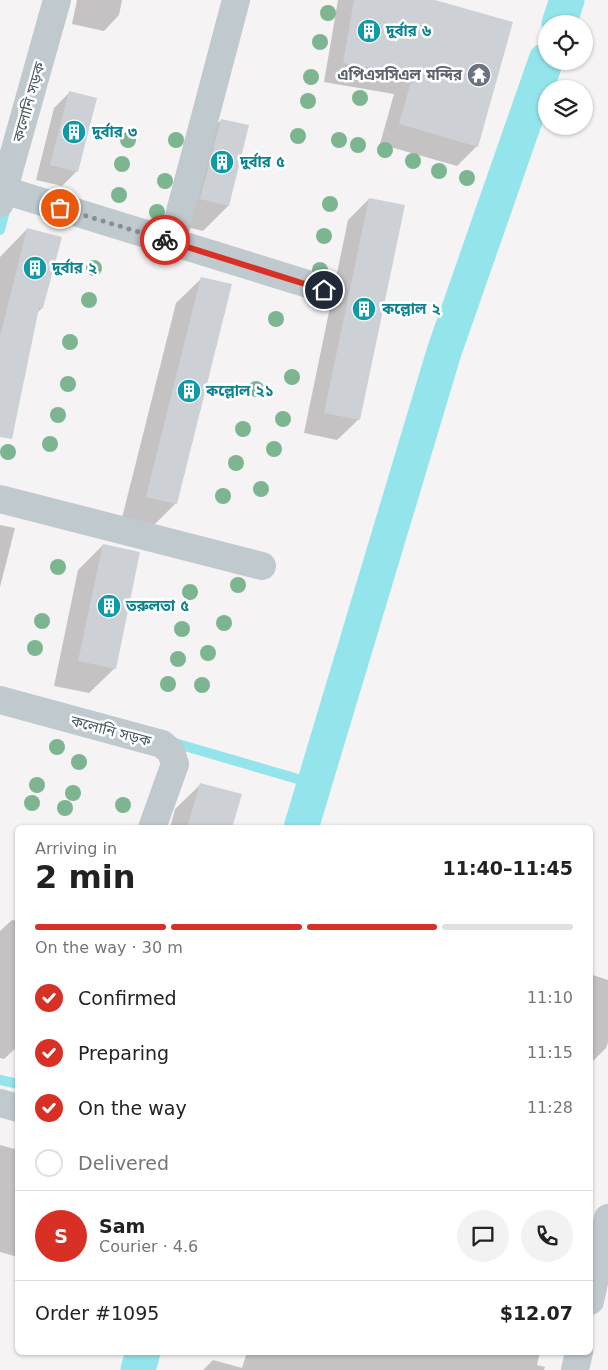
<!DOCTYPE html>
<meta charset="utf-8">
<style>
:root{--surface:#fff;--page:#f2f2f2;--text:#222;--muted:#767676;--line:#e0e0e0;--accent:#d93025}
body{margin:0;font-family:"DejaVu Sans","Noto Sans Bengali",sans-serif;background:var(--page);color:var(--text);height:100vh;display:flex;flex-direction:column;font-size:19px;white-space:nowrap}
*{box-sizing:border-box;margin:0}
p{font-size:16px;color:var(--muted)}
.icon{flex:none;width:28px;height:28px;fill:none;stroke:currentColor;stroke-width:2;stroke-linecap:round;stroke-linejoin:round}
.map{position:relative;flex:1;overflow:hidden}
.side{position:absolute;left:15px;top:825px;width:578px;height:530px;display:flex;flex-direction:column;background:var(--surface);border-radius:8px;box-shadow:0 1px 4px #0004}
.side>*{flex:none}
.buttons{position:absolute;left:538px;top:15px;display:grid;gap:10px}
.buttons a{display:grid;place-items:center;width:55px;height:55px;border-radius:50%;background:var(--surface);box-shadow:0 1px 4px #0004;font-size:25px}
.pin{position:absolute;display:grid;place-items:center;width:42px;height:42px;color:#fff;margin:-21px;border:2px solid #fff;border-radius:50%;box-shadow:0 1px 5px #0007}
.courier{position:absolute;display:grid;place-items:center;width:50px;height:50px;margin:-25px;border:4px solid #d93025;border-radius:50%;background:#fff;color:#222;box-shadow:0 1px 6px #0007}
.summary em{font-style:normal;font-weight:700}
.summary div{display:flex;flex-direction:column-reverse}
.summary{display:flex;align-items:center;justify-content:space-between;height:85px;padding:0 20px}
h1{font-size:32px;font-weight:700;line-height:38px}
.bar{display:grid;grid-template-columns:repeat(4,1fr);gap:8px 5px;align-content:center;height:60px;padding:0 20px}
.bar i{height:6px;border-radius:4px;background:var(--line)}
.bar .current{background:var(--accent)}
.bar p{grid-column:span 4}
.line{display:flex;align-items:center;gap:12px;padding:0 20px;border-top:1px solid var(--line)}
.line div{flex:1}
.round{display:grid;place-items:center;flex:none;width:52px;height:52px;border-radius:26px;background:var(--page)}
ol{padding:0 20px;list-style:none}
li{display:flex;align-items:center;gap:15px;height:55px}
li p{margin-inline-start:auto}
li .icon{padding:5px;border-radius:50%;background:var(--accent);color:#fff;stroke-width:4}
li:last-child{color:var(--muted)}
li i{width:28px;height:28px;border:2px solid var(--line);border-radius:50%}
.map>svg:first-child{display:block}
</style>
<div class="map">
<svg width="608" height="1370" viewBox="0 0 608 1370">
<rect width="100%" height="100%" fill="#f5f3f3"/>
<g fill="#0003">
<polygon points="77,0 122,0 119,15 104,31 72,24"/>
<polygon points="338,0 430,0 477,146 457,166 380,144 394,94 324,82"/>
<polygon points="69,93 77,171 62,186 36,180 54,108"/>
<polygon points="221,120 228,206 203,231 175,224 196,145"/>
<polygon points="369,199 359,419 337,440 304,433 348,220"/>
<polygon points="27,229 42,308 37,313 0,428 0,257"/>
<polygon points="202,278 176,503 150,529 121,522 176,303"/>
<polygon points="0,525 15,528 0,587"/>
<polygon points="103,545 115,668 89,693 54,686 78,570"/>
<polygon points="201,784 231,828 170,828 175,809"/>
<polygon points="12,920 18,921 18,1046 4,1059 0,1058 0,931"/>
<polygon points="590,974 608,980 608,1042 606,1048 590,1064"/>
<polygon points="0,1145 18,1150 18,1257 0,1252"/>
<polygon points="247,1352 540,1352 537,1365 545,1367 544,1370 203,1370 213,1360 242,1368"/>
</g>
<g fill="none" stroke-linecap="round" stroke-linejoin="round">
<g stroke="#93e4eb" stroke-width="10">
<polyline points="0,230 7,203"/>
<polyline points="171,742 315,784"/>
<polyline points="0,1080 18,1084"/>
</g>
<g stroke="#93e4eb" stroke-width="35">
<polyline points="559,24 567,0"/>
<polyline points="301,828 444,352 546,60"/>
<polyline points="138,1370 143,1352"/>
</g>
</g>
<g fill="#cdd1d5">
<polygon points="354,0 435,0 513,22 478,147 399,124 413,75 343,63"/>
<polygon points="69,91 97,98 78,172 50,165"/>
<polygon points="221,119 249,125 229,206 200,199"/>
<polygon points="369,198 405,205 360,420 324,413"/>
<polygon points="27,228 62,237 43,308 39,308 12,439 0,437 0,337"/>
<polygon points="201,277 232,284 177,504 146,497"/>
<polygon points="103,544 140,552 116,669 78,661"/>
<polygon points="200,783 242,794 232,828 187,828"/>
</g>
<g fill="none" stroke-linecap="round" stroke-linejoin="round">
<g stroke="#bfc9ce" stroke-width="28">
<polyline points="4,190 324,289"/>
<polyline points="0,203 57,0"/>
<polyline points="172,242 236,0"/>
<polyline points="0,499 262,566"/>
<polyline points="0,700 162,744 171,752 175,764 152,828"/>
<polyline points="0,1103 18,1108"/>
<polyline points="590,1301 608,1218"/>
<polyline points="575,1370 579,1352"/>
</g>
</g>
<g fill="#7db591">
<circle cx="328" cy="13" r="8"/>
<circle cx="320" cy="42" r="8"/>
<circle cx="311" cy="77" r="8"/>
<circle cx="360" cy="98" r="8"/>
<circle cx="308" cy="101" r="8"/>
<circle cx="298" cy="136" r="8"/>
<circle cx="128" cy="140" r="8"/>
<circle cx="176" cy="140" r="8"/>
<circle cx="339" cy="140" r="8"/>
<circle cx="358" cy="145" r="8"/>
<circle cx="385" cy="150" r="8"/>
<circle cx="413" cy="161" r="8"/>
<circle cx="122" cy="164" r="8"/>
<circle cx="439" cy="171" r="8"/>
<circle cx="467" cy="178" r="8"/>
<circle cx="165" cy="181" r="8"/>
<circle cx="119" cy="195" r="8"/>
<circle cx="330" cy="204" r="8"/>
<circle cx="157" cy="212" r="8"/>
<circle cx="324" cy="236" r="8"/>
<circle cx="94" cy="268" r="8"/>
<circle cx="320" cy="270" r="8"/>
<circle cx="89" cy="300" r="8"/>
<circle cx="276" cy="319" r="8"/>
<circle cx="70" cy="342" r="8"/>
<circle cx="292" cy="377" r="8"/>
<circle cx="68" cy="384" r="8"/>
<circle cx="256" cy="389" r="8"/>
<circle cx="58" cy="415" r="8"/>
<circle cx="283" cy="419" r="8"/>
<circle cx="243" cy="429" r="8"/>
<circle cx="50" cy="444" r="8"/>
<circle cx="274" cy="449" r="8"/>
<circle cx="8" cy="452" r="8"/>
<circle cx="236" cy="463" r="8"/>
<circle cx="261" cy="489" r="8"/>
<circle cx="223" cy="496" r="8"/>
<circle cx="58" cy="567" r="8"/>
<circle cx="238" cy="585" r="8"/>
<circle cx="190" cy="592" r="8"/>
<circle cx="42" cy="621" r="8"/>
<circle cx="224" cy="623" r="8"/>
<circle cx="182" cy="629" r="8"/>
<circle cx="35" cy="648" r="8"/>
<circle cx="208" cy="653" r="8"/>
<circle cx="178" cy="659" r="8"/>
<circle cx="168" cy="684" r="8"/>
<circle cx="202" cy="685" r="8"/>
<circle cx="57" cy="747" r="8"/>
<circle cx="79" cy="762" r="8"/>
<circle cx="37" cy="785" r="8"/>
<circle cx="73" cy="793" r="8"/>
<circle cx="32" cy="803" r="8"/>
<circle cx="123" cy="805" r="8"/>
<circle cx="65" cy="808" r="8"/>
</g>
<g fill="none" stroke-linecap="round" stroke-linejoin="round">
<polyline stroke="#868f93" stroke-width="5" stroke-dasharray="0 9" points="60,208 165,240"/>
<polyline stroke="#d93025" stroke-width="6" points="165,240 324,290"/>
</g>
<defs>
<g id="building-disc" transform="scale(1.25)"><circle r="9.5" fill="#0f9aa8" stroke="#fff"/><path d="M-4-6H4V6H1V3H-1V6H-4ZM-2.5-4.3h1.7v1.8h-1.7ZM.8-4.3h1.7v1.8H.8ZM-2.5-1h1.7V.8h-1.7ZM.8-1h1.7V.8H.8Z" fill="#fff"/></g>
<g id="temple-disc" transform="scale(1.25)"><circle r="9.5" fill="#6b7280" stroke="#fff"/><path d="M0-6L5-2H3V0L6.5 2.5H4V6H1.5V3h-3V6H-4V2.5H-6.5L-3 0V-2H-5Z" fill="#fff"/></g>
</defs>
<g fill-rule="evenodd">
<use href="#building-disc" x="369" y="31"/>
<use href="#temple-disc" x="479" y="75"/>
<use href="#building-disc" x="74" y="132"/>
<use href="#building-disc" x="222" y="162"/>
<use href="#building-disc" x="35" y="268"/>
<use href="#building-disc" x="364" y="309"/>
<use href="#building-disc" x="189" y="391"/>
<use href="#building-disc" x="109" y="606"/>
</g>
<g text-anchor="middle" dominant-baseline="central" stroke-width="5" stroke-linejoin="round" paint-order="stroke">
<g font-size="15" font-weight="bold" fill="#0d838f" stroke="#fff" text-anchor="start">
<text x="386" y="31">দুর্বার ৬</text>
<text x="92" y="132">দুর্বার ৩</text>
<text x="240" y="162">দুর্বার ৫</text>
<text x="52" y="268">দুর্বার ২</text>
<text x="382" y="309">কল্লোল ২</text>
<text x="206" y="391">কল্লোল ২১</text>
<text x="126" y="606">তরুলতা ৫</text>
</g>
<g font-size="15" font-weight="bold" fill="#5b616d" stroke="#fff" text-anchor="end">
<text x="462" y="75">এপিএসসিএল মন্দির</text>
</g>
<g font-size="15" fill="#4b5960" stroke="#fff">
<text transform="translate(29 102) rotate(-74)">কলোনি সড়ক</text>
<text transform="translate(111 731) rotate(15)">কলোনি সড়ক</text>
</g>
</g>
</svg>
<div class="buttons">
<a><svg class="icon" aria-label="locate" viewBox="0 0 24 24"><circle cx="12" cy="12" r="6"/><path d="M12 2v4M12 18v4M2 12h4M18 12h4"/></svg></a>
<a><svg class="icon" aria-label="layers" viewBox="0 0 24 24"><path d="M12 4l9 5-9 5-9-5zM3 14l9 5 9-5"/></svg></a>
</div>
<div class="pin" style="left:60px;top:208px;background:#ea580c"><svg class="icon" aria-label="bag" viewBox="0 0 24 24"><path d="M5 8h14l-1 12H6zM9 8a3 3 0 0 1 6 0"/></svg></div>
<div class="pin" style="left:324px;top:290px;background:#1f2937"><svg class="icon" aria-label="home" viewBox="0 0 24 24"><path d="M3 11l9-7 9 7M6 9v11h12V9"/></svg></div>
<div class="courier" style="left:165px;top:240px"><svg class="icon" aria-label="bike" viewBox="0 0 24 24"><circle cx="6" cy="16" r="4"/><circle cx="18" cy="16" r="4"/><path d="M6 16l4-8h5l3 8M10 8l3 8H6M13 5h3"/></svg></div>
<section class="side">
<div class="summary"><div><h1>2 min</h1><p>Arriving in</p></div><em>11:40–11:45</em></div>
<div class="bar"><i class="current"></i><i class="current"></i><i class="current"></i><i></i><p>On the way · 30 m</p></div>
<ol>
<li><svg class="icon" aria-label="check" viewBox="0 0 24 24"><path d="M5 12l5 5 9-10"/></svg>Confirmed<p>11:10</p></li>
<li><svg class="icon" aria-label="check" viewBox="0 0 24 24"><path d="M5 12l5 5 9-10"/></svg>Preparing<p>11:15</p></li>
<li><svg class="icon" aria-label="check" viewBox="0 0 24 24"><path d="M5 12l5 5 9-10"/></svg>On the way<p>11:28</p></li>
<li><i></i>Delivered</li>
</ol>
<div class="line" style="height:90px"><b class="round" style="background:var(--accent);color:#fff">S</b><div><b>Sam</b><p>Courier · 4.6</p></div><a class="round"><svg class="icon" aria-label="chat" viewBox="0 0 24 24"><path d="M4 5h16v11H9l-5 4z"/></svg></a><a class="round"><svg class="icon" aria-label="phone" viewBox="0 0 24 24"><path d="M5 4h4l2 5-3 2q2 4 5 5l2-3 5 2v4C11 20 4 13 5 4z"/></svg></a></div>
<div class="line" style="height:65px"><div>Order #1095</div><b>$12.07</b></div>
</section>
</div>
